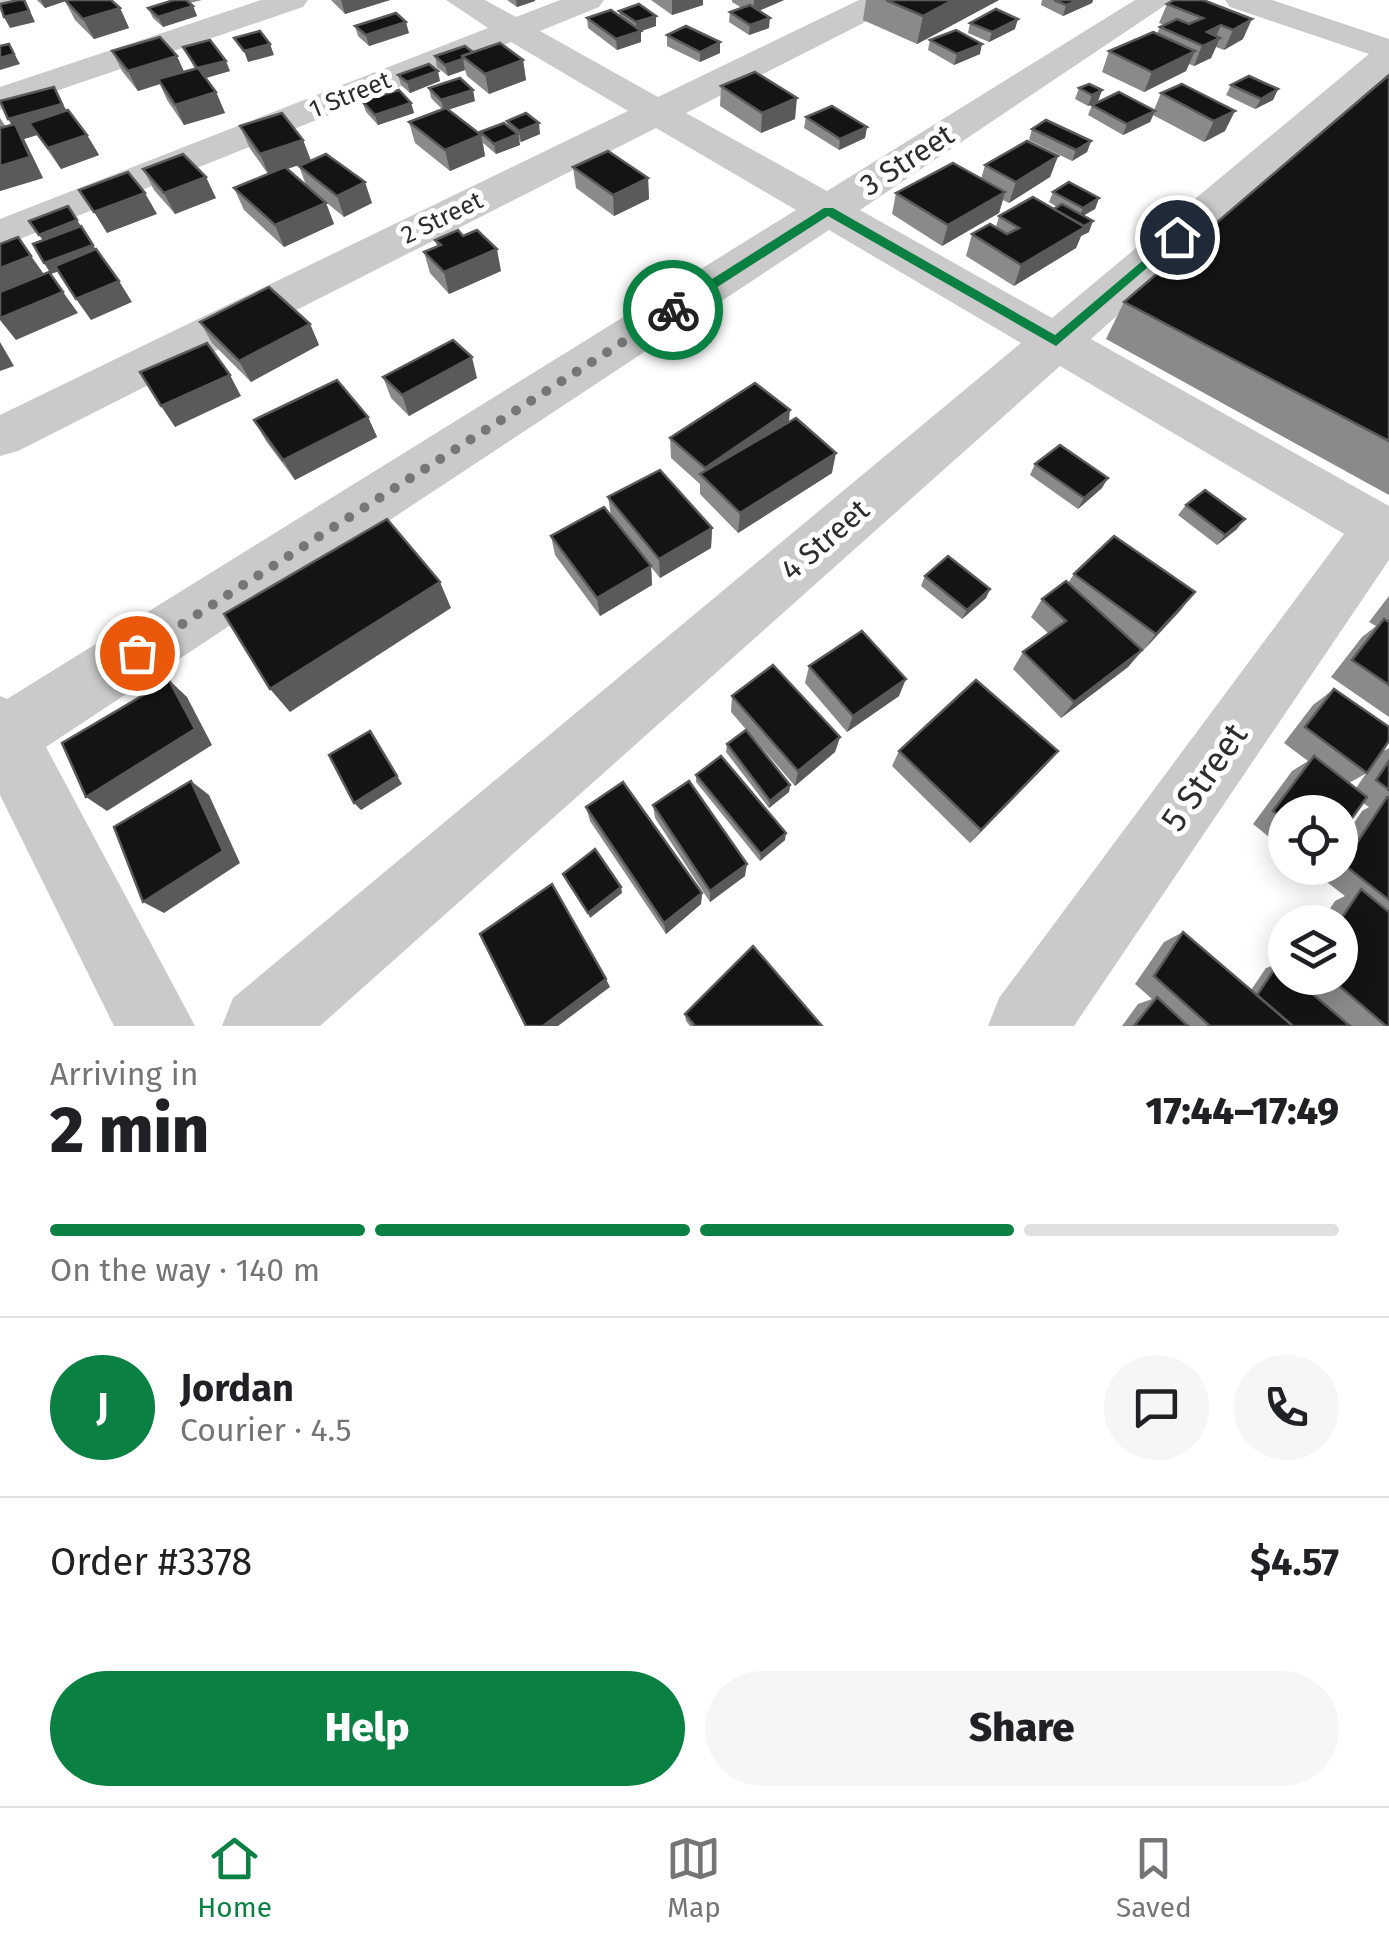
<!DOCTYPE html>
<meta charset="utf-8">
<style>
:root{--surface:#fff;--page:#f6f6f6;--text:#202124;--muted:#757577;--line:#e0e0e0;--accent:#0b8043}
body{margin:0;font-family:"Fira Sans",sans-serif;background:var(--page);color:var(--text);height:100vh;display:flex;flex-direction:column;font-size:38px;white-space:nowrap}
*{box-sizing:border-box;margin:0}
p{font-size:32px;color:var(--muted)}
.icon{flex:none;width:55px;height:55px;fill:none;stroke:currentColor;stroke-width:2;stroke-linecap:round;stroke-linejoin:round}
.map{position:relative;height:1026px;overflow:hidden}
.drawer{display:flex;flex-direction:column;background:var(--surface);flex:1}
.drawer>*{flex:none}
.controls{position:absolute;left:1268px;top:795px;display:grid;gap:20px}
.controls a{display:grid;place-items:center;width:90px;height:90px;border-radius:50%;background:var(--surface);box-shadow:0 5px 25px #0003;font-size:50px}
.pin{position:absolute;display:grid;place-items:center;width:85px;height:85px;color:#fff;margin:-42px;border:5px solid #fff;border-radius:50%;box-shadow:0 2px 10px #0007}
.courier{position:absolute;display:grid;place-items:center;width:100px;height:100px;margin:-50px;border:8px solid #0b8043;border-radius:50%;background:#fff;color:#222;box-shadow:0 2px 12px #0007}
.head em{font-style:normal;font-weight:800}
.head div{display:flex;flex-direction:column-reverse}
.head{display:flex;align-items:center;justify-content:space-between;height:170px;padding:0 50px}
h1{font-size:65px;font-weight:800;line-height:75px}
.bar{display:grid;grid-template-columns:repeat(4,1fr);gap:15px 10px;align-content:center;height:120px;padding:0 50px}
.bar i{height:12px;border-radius:8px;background:var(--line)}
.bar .active{background:var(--accent)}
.bar p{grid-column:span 4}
.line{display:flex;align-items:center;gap:25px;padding:0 50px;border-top:2px solid var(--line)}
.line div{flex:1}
.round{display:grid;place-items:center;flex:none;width:105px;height:105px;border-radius:52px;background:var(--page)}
.cta{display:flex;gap:20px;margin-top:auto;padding:20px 50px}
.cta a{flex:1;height:115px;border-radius:60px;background:var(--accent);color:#fff;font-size:40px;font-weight:800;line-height:115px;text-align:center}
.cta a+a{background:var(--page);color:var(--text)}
.dock{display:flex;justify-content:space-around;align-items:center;height:140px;border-top:2px solid var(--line);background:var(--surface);font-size:28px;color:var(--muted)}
.dock a{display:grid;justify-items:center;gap:5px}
.dock .active{color:var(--accent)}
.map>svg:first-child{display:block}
</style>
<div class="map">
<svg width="1389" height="1026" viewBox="0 0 1389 1026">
<rect width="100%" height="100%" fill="#fff"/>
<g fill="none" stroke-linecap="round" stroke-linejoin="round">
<g fill="#cacaca" fill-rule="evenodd">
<polygon points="0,0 25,0 20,7 0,12"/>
<polygon points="261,0 308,0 303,7 0,110 0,87"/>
<polygon points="446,0 485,0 516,17 560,0 604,0 599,7 540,31 658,97 859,0 900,0 895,7 686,113 827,191 1135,0 1173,0 860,210 1052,318 1369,54 1230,7 1225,0 1272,0 1389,39 1389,73 1091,339 1389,506 1389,560 1074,1026 988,1026 999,998 1344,534 1060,366 320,1026 222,1026 233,998 1021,343 829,230 46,747 195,1026 114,1026 0,795 0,696 7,699 796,210 656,128 18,451 0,456 0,415 628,111 511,42 0,247 0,219 488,28"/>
</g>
</g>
<g fill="#8a8a8a" fill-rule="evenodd">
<polygon points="37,0 111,0 120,8 129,28 94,39 75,20 65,1 45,8"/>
<polygon points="174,0 202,0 190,3 193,6 197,16 163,27 153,18 148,8"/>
<polygon points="331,0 390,0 345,14"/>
<polygon points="507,0 535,0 535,1 517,7"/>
<polygon points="651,0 703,0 703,5 672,15"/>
<polygon points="732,0 784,0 759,11 769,28 749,35 729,22 730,12 742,8 732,2"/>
<polygon points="866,0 999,0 917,44 863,20"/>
<polygon points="1042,0 1093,0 1092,3 1063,16 1041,5"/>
<polygon points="1203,0 1243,39 1224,50 1216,47 1211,58 1194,66 1189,64 1186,71 1144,92 1102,72 1109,51 1157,34 1160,27 1164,25 1159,23 1167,4"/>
<polygon points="619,11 656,26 640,31 641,42 617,50 588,28 587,18 620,16"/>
<polygon points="970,23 1015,29 989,42 968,33"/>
<polygon points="355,26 409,33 369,46 358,36"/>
<polygon points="667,35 720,42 720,53 700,62 667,46"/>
<polygon points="930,40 980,54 954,65 928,50"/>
<polygon points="183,47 230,71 206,78 216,92 225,113 184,125 167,100 160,84 138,91 122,71 112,51 184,72 195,69"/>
<polygon points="472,52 523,60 526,80 489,94 467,76 465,70 448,76 437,67 435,56"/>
<polygon points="398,75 440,81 410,93 401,85"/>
<polygon points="1389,75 1389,495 1106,339 1124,302"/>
<polygon points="1182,84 1225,131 1204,142 1153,115 1150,122 1123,135 1088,115 1092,105 1154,110 1161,93"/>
<polygon points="1231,85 1278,89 1273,100 1255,109 1226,95"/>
<polygon points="721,86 795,119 761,133 720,106"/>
<polygon points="429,88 475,101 448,110 481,135 480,132 508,126 507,121 540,134 521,142 519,140 520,145 496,154 483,143 485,156 450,171 415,143 409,122 442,109 431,98"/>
<polygon points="1079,88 1102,90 1098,101 1088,106 1075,99"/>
<polygon points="362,101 411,103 414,113 378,125 366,112"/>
<polygon points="67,110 87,135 99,155 61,169 37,135 24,139 43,178 0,191 0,118 6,127"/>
<polygon points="806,117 867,127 865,138 839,150 804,128"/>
<path d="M240,126L303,140L311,161L372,203L344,217L322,199L326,203L334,224L284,247L244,210L234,188L268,174L249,147ZM310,161L299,166L306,185L287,169Z"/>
<polygon points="1032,129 1091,141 1087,152 1072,161 1029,140"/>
<polygon points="1058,156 1050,177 1009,203 1003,200 999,213 942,246 892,214 896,193 981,179 985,165"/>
<polygon points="573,167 648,178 649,199 614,216 576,188"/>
<polygon points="143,169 216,198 175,214 154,190"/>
<polygon points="1053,192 1099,198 1095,209 1083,216 1089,232 1081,236 1076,248 1014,286 966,256 972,234 996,227 999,216 1054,209 1057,207 1049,202"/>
<polygon points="435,240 501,271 449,294 430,273 424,252 437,246"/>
<polygon points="200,322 310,324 319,345 251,382 212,343"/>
<polygon points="383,377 477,378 409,416 391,398"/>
<polygon points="368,417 377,437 295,480 266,441 254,420"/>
<polygon points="789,422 832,473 738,533 700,494 700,484 671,458 670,438"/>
<polygon points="1035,464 1102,488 1078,509 1030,475"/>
<polygon points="608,497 712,528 711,548 660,578 651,567 652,585 600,616 555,555 551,536 611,516"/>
<polygon points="1186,505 1237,529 1217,545 1178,515"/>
<polygon points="1074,574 1195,592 1128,667 1061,718 1013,669 1023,652 1049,634 1031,617 1042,599 1068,583"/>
<polygon points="925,576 990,589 986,598 962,619 921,586"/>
<polygon points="1389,596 1389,717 1331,677 1362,637 1376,626 1369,622"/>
<polygon points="809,666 899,696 847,732 805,683"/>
<polygon points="1334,689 1367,773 1349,783 1356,788 1381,752 1389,748 1389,1026 1350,1026 1295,978 1340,978 1340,922 1321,922 1335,901 1345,896 1319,876 1324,868 1340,868 1340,844 1362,811 1369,807 1363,803 1285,812 1285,850 1253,824 1292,771 1308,761 1284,743 1313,705"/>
<polygon points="732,696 840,737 835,752 795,786 731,712"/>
<polygon points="727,744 790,785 789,792 769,808 726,752"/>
<polygon points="899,751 1058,751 1045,766 970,843 892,766"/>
<polygon points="696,775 785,840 760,861 696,782"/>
<polygon points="653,805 745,876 710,902 655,818"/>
<polygon points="586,807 702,893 701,904 666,934 590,821"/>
<polygon points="1183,932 1251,990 1266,968 1278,964 1350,1026 1122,1026 1138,1004 1152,999 1135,984 1164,942"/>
<polygon points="685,1014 822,1026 690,1026 686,1021"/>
</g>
<g fill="#5a5a5a">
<polygon points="25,0 35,22 10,28 4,17"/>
<polygon points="41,0 69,0 45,8"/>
<polygon points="341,0 390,0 345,14"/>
<polygon points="516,0 535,0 535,1 517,7"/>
<polygon points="672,0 703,0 703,5 672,15"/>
<polygon points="754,0 784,0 753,13"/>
<polygon points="953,0 999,0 917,44 923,16"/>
<polygon points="1079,0 1093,0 1092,3 1063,16 1066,5"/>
<polygon points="193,6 197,16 163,27 158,17"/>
<polygon points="120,8 129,28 94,39 83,19"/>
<polygon points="656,16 656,26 636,33 636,22"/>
<polygon points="770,18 769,28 749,35 750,25"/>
<polygon points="1018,19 1015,29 989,42 992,32"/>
<polygon points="1252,19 1243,39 1224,50 1233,30"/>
<polygon points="406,22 409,33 369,46 366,35"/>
<polygon points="1221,25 1214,41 1220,38 1211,58 1194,66 1207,32"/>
<polygon points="641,31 641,42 617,50 616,39"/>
<polygon points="720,42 720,53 700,62 700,52"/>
<polygon points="9,44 20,64 0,70 0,58"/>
<polygon points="270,44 274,55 248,62 244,51"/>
<polygon points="982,44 980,54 954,65 957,54"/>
<polygon points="1195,51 1186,71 1144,92 1152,72"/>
<polygon points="177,56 186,76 158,79 160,84 138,91 128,71"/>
<polygon points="463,59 465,70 448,76 445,65"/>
<polygon points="523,60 526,80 489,94 485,74"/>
<polygon points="226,61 230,71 202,79 197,68"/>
<polygon points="438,71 440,81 410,93 407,82"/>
<polygon points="54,87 74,125 29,123 37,135 24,139 43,178 0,191 0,166 21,140 8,119"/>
<polygon points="1278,89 1273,100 1255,109 1261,99"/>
<polygon points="473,90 475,101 444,111 441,100"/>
<polygon points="1102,90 1098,101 1088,106 1092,95"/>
<polygon points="216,92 225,113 184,125 175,105"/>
<polygon points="797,98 795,119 761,133 762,113"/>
<polygon points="411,103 414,113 378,125 375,115"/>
<polygon points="1155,111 1150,122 1123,135 1127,124"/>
<polygon points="1235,111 1225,131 1204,142 1214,121"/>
<polygon points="539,123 540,134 521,142 519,131"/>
<polygon points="867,127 865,138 839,150 840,139"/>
<polygon points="518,134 520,145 496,154 494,144"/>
<polygon points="87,135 99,155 61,169 48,148"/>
<polygon points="481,135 485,156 450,171 445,150"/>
<polygon points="303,140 311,161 269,175 260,154"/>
<polygon points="1091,141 1087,152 1072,161 1076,150"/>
<polygon points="1058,156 1050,177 1009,203 1016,182"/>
<polygon points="206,177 216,198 175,214 164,193"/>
<polygon points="648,178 649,199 614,216 613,195"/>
<polygon points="365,182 372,203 344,217 337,196"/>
<polygon points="1005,192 999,213 942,246 948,225"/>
<polygon points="145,193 157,214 107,233 94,212"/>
<polygon points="1099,198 1095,209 1079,218 1083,208"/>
<polygon points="326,203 334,224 284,247 275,225"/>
<polygon points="77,220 84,231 47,246 39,235"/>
<polygon points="1093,221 1089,232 1081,236 1076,248 1014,286 1021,265"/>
<polygon points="93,245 100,256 51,274 44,263"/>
<polygon points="497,249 501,271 449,294 444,272"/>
<polygon points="31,256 46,277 0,295 0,268"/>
<polygon points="119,281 132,302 91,320 76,299"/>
<polygon points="63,292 78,313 16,340 0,320 0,318"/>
<polygon points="310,324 319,345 251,382 239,361"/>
<polygon points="0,342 14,366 0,371"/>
<polygon points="472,357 477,378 409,416 402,395"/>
<polygon points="230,375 241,396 175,427 161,406"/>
<polygon points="790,410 788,431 705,479 705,468"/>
<polygon points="368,417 377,437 295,480 283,460"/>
<polygon points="836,453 832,473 738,533 740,513"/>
<polygon points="1108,478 1102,488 1078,509 1084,498"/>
<polygon points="1245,519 1237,529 1217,545 1225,535"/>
<polygon points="712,528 711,548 660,578 659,559"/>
<polygon points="651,566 652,585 600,616 597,598"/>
<polygon points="440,582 451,608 290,712 270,689"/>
<polygon points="990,589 986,598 962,619 967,610"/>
<polygon points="1195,592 1180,611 1142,652 1156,634"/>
<polygon points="1142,650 1128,667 1061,718 1074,702"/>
<polygon points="906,679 899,696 847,732 853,716"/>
<polygon points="169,680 187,697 212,745 107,811 86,797"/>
<polygon points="370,731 402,784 361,810 354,803"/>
<polygon points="840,737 835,752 795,786 798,771"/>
<polygon points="1058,751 1045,766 970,843 981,830"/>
<polygon points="191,781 209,795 240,863 164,913 143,902"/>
<polygon points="790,785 789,792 769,808 770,801"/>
<polygon points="786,833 785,840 760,861 761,854"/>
<polygon points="747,864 745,876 710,902 710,891"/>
<polygon points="621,887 622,893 590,918 588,913"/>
<polygon points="702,893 701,904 666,934 664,923"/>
<polygon points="606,979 610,987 558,1026 543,1026"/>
</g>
<g fill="#141414" stroke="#5a5a5a" stroke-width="2.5">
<polygon points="19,0 24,0 29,11 4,17 0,4"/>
<polygon points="65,0 111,0 120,8 83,19"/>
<polygon points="174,0 186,0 193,6 158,17 148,8"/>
<polygon points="886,0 953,0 923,16"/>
<polygon points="1054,0 1079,0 1066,5"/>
<polygon points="1174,0 1203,0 1252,19 1233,30 1221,25 1207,32 1220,38 1203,46 1160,27 1177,19 1189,24 1203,18 1167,4"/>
<polygon points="639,4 656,16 636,22 619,11"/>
<polygon points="750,5 770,18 750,25 730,12"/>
<polygon points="996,9 1018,19 992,32 970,23"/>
<polygon points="611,10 641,31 616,39 587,18"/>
<polygon points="396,13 406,22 366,35 355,26"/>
<polygon points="686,26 720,42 700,52 667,35"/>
<polygon points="956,30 982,44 957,54 930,40"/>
<polygon points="260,31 270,44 244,51 234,38"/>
<polygon points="1153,32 1195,51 1152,72 1109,51"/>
<polygon points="160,37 177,56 128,71 112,51"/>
<polygon points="210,40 226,61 197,68 183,47"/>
<polygon points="500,43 523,60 485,74 462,56"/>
<polygon points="9,44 14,54 0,58 0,46"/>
<polygon points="465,46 473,52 462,56 463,59 445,65 435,56"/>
<polygon points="429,64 438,71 407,82 398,75"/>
<polygon points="198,68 216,92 175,105 158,79"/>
<polygon points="755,72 797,98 762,113 721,86"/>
<polygon points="1389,75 1389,441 1124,302"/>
<polygon points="1249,76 1278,89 1261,99 1231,85"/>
<polygon points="460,78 473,90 441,100 429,88"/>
<polygon points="1089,84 1102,90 1092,95 1079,88"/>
<polygon points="1182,84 1235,111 1214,121 1161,93"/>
<polygon points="54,87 62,104 8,119 0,101"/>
<polygon points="399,90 411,103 375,115 362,101"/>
<polygon points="1119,92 1155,111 1127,124 1092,105"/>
<polygon points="832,106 867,127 840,139 806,117"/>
<polygon points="446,108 481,135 445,150 409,122"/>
<polygon points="68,110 87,135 48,148 29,123"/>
<polygon points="282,113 303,140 260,154 240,126"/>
<polygon points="526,113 539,123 519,131 507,121"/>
<polygon points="1046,120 1091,141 1076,150 1032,129"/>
<polygon points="504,123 518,134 494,144 480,132"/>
<polygon points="15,124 30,157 0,166 0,128"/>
<polygon points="1027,141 1058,156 1016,182 985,165"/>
<polygon points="608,151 648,178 613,195 573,167"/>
<polygon points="183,154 206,177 164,193 143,169"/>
<polygon points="326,154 365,182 337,196 299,166"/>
<polygon points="953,163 1005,192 948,225 896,193"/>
<polygon points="285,167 326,203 275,225 234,188"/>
<polygon points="128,172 145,193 94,212 79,190"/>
<polygon points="1069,182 1099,198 1083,208 1053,192"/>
<polygon points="1033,197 1085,227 1021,265 972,234 990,224 1007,234 1019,228 999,216"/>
<polygon points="1062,204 1093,221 1084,226 1054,209"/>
<polygon points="68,206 77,220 39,235 29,221"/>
<polygon points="81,226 93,245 44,263 33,244"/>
<polygon points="458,230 463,236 477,230 497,249 444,272 424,252 441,245 435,240"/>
<polygon points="18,237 31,256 0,268 0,244"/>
<polygon points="96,249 119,281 76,299 55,266"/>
<polygon points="49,272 63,292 0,318 0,292"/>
<polygon points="269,287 310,324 239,361 200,322"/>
<polygon points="453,340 472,357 402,395 383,377"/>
<polygon points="207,343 230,375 161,406 140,372"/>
<polygon points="337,380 368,417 283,460 254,420"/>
<polygon points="755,383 790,410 705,468 670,438"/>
<polygon points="796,418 836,453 740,513 700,474"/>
<polygon points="1060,445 1108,478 1084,498 1035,464"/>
<polygon points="660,470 712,528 659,559 608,497"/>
<polygon points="1205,490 1245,519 1225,535 1186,505"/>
<polygon points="604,507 651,566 597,598 551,536"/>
<polygon points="387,519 440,582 270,689 224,614"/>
<polygon points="1114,536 1195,592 1156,634 1074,574"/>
<polygon points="948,556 990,589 967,610 925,576"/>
<polygon points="1066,581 1142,650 1074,702 1023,652 1066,621 1042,599"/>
<polygon points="1384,619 1389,622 1389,685 1352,660"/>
<polygon points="862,631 906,679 853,716 809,666"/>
<polygon points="773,665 840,737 798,771 732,696"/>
<polygon points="169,680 195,729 86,797 62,743"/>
<polygon points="976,680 1058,751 981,830 899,751"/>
<polygon points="1334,689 1389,727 1389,741 1367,773 1305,727"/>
<polygon points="746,730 790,785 770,801 727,744"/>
<polygon points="370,731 397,776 354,803 329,755"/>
<polygon points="721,756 786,833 761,854 696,775"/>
<polygon points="1314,756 1367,797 1340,835 1340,812 1285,812 1285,820 1273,811"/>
<polygon points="1389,761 1389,790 1376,780"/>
<polygon points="191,781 223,851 143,902 114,827"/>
<polygon points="689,781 747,864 710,891 653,805"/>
<polygon points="623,782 702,893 664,923 586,807"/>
<polygon points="1387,797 1389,798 1389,900 1343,864"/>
<polygon points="595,849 621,887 588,913 563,874"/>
<polygon points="552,884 606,979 543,1026 526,1026 480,934"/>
<polygon points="1361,889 1389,912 1389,1026 1386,1026 1330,978 1340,978 1340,922 1339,922"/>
<polygon points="1183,932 1293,1026 1210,1026 1154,976"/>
<polygon points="753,946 822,1026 695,1026 685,1014"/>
<polygon points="1278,964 1285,970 1285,978 1294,978 1350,1026 1293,1026 1257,995"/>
<polygon points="1157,997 1188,1026 1134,1026"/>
</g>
<polygon fill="#0b8043" points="824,208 833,208 1055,335 1173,235 1183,237 1056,346 828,216 677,313 668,313 668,307"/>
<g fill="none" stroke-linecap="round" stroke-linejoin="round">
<polyline stroke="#767676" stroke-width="10" stroke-dasharray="0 18" points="137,653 673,310"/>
</g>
<g text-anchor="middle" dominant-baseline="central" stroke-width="10" stroke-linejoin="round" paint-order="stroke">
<g font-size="25" fill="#2d2d2d" stroke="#fff">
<text transform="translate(350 95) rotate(-22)">1 Street</text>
<text transform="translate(442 218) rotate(-26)">2 Street</text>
</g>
<g font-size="30" fill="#2d2d2d" stroke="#fff">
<text transform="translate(907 160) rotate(-33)">3 Street</text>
<text transform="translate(825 540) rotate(-41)">4 Street</text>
</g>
<g font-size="35" fill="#2d2d2d" stroke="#fff">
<text transform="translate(1204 777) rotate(-55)">5 Street</text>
</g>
</g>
</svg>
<div class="controls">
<a><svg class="icon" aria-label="locate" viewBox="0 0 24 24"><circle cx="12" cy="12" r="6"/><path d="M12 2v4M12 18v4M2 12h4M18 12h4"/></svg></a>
<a><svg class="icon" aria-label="layers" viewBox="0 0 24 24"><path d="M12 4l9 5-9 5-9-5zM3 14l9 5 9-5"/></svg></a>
</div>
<div class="pin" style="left:137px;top:653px;background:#ea580c"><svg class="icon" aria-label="bag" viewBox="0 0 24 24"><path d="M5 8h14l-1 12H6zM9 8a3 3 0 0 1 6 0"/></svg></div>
<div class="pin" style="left:1177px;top:237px;background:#1f2937"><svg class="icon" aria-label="home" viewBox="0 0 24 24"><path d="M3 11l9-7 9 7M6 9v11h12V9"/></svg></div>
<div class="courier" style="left:673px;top:310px"><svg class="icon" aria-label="bike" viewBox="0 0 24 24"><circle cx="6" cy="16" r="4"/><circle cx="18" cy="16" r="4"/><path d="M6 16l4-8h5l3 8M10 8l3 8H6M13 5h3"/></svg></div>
</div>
<section class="drawer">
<div class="head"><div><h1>2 min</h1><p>Arriving in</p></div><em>17:44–17:49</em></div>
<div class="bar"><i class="active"></i><i class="active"></i><i class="active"></i><i></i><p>On the way · 140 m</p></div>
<div class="line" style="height:180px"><b class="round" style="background:var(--accent);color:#fff">J</b><div><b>Jordan</b><p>Courier · 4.5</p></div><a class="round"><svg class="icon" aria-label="chat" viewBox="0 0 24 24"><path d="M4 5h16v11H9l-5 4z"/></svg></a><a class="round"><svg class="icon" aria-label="phone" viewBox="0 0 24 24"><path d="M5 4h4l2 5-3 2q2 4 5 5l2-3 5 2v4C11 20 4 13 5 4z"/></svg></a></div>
<div class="line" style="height:130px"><div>Order #3378</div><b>$4.57</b></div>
<div class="cta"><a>Help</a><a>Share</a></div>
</section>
<nav class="dock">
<a class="active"><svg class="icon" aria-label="home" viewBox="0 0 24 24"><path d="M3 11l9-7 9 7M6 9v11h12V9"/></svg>Home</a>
<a><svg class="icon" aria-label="map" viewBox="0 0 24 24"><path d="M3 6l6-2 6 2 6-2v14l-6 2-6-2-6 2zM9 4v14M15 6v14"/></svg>Map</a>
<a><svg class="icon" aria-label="saved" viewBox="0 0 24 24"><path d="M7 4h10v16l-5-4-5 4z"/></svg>Saved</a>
</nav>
